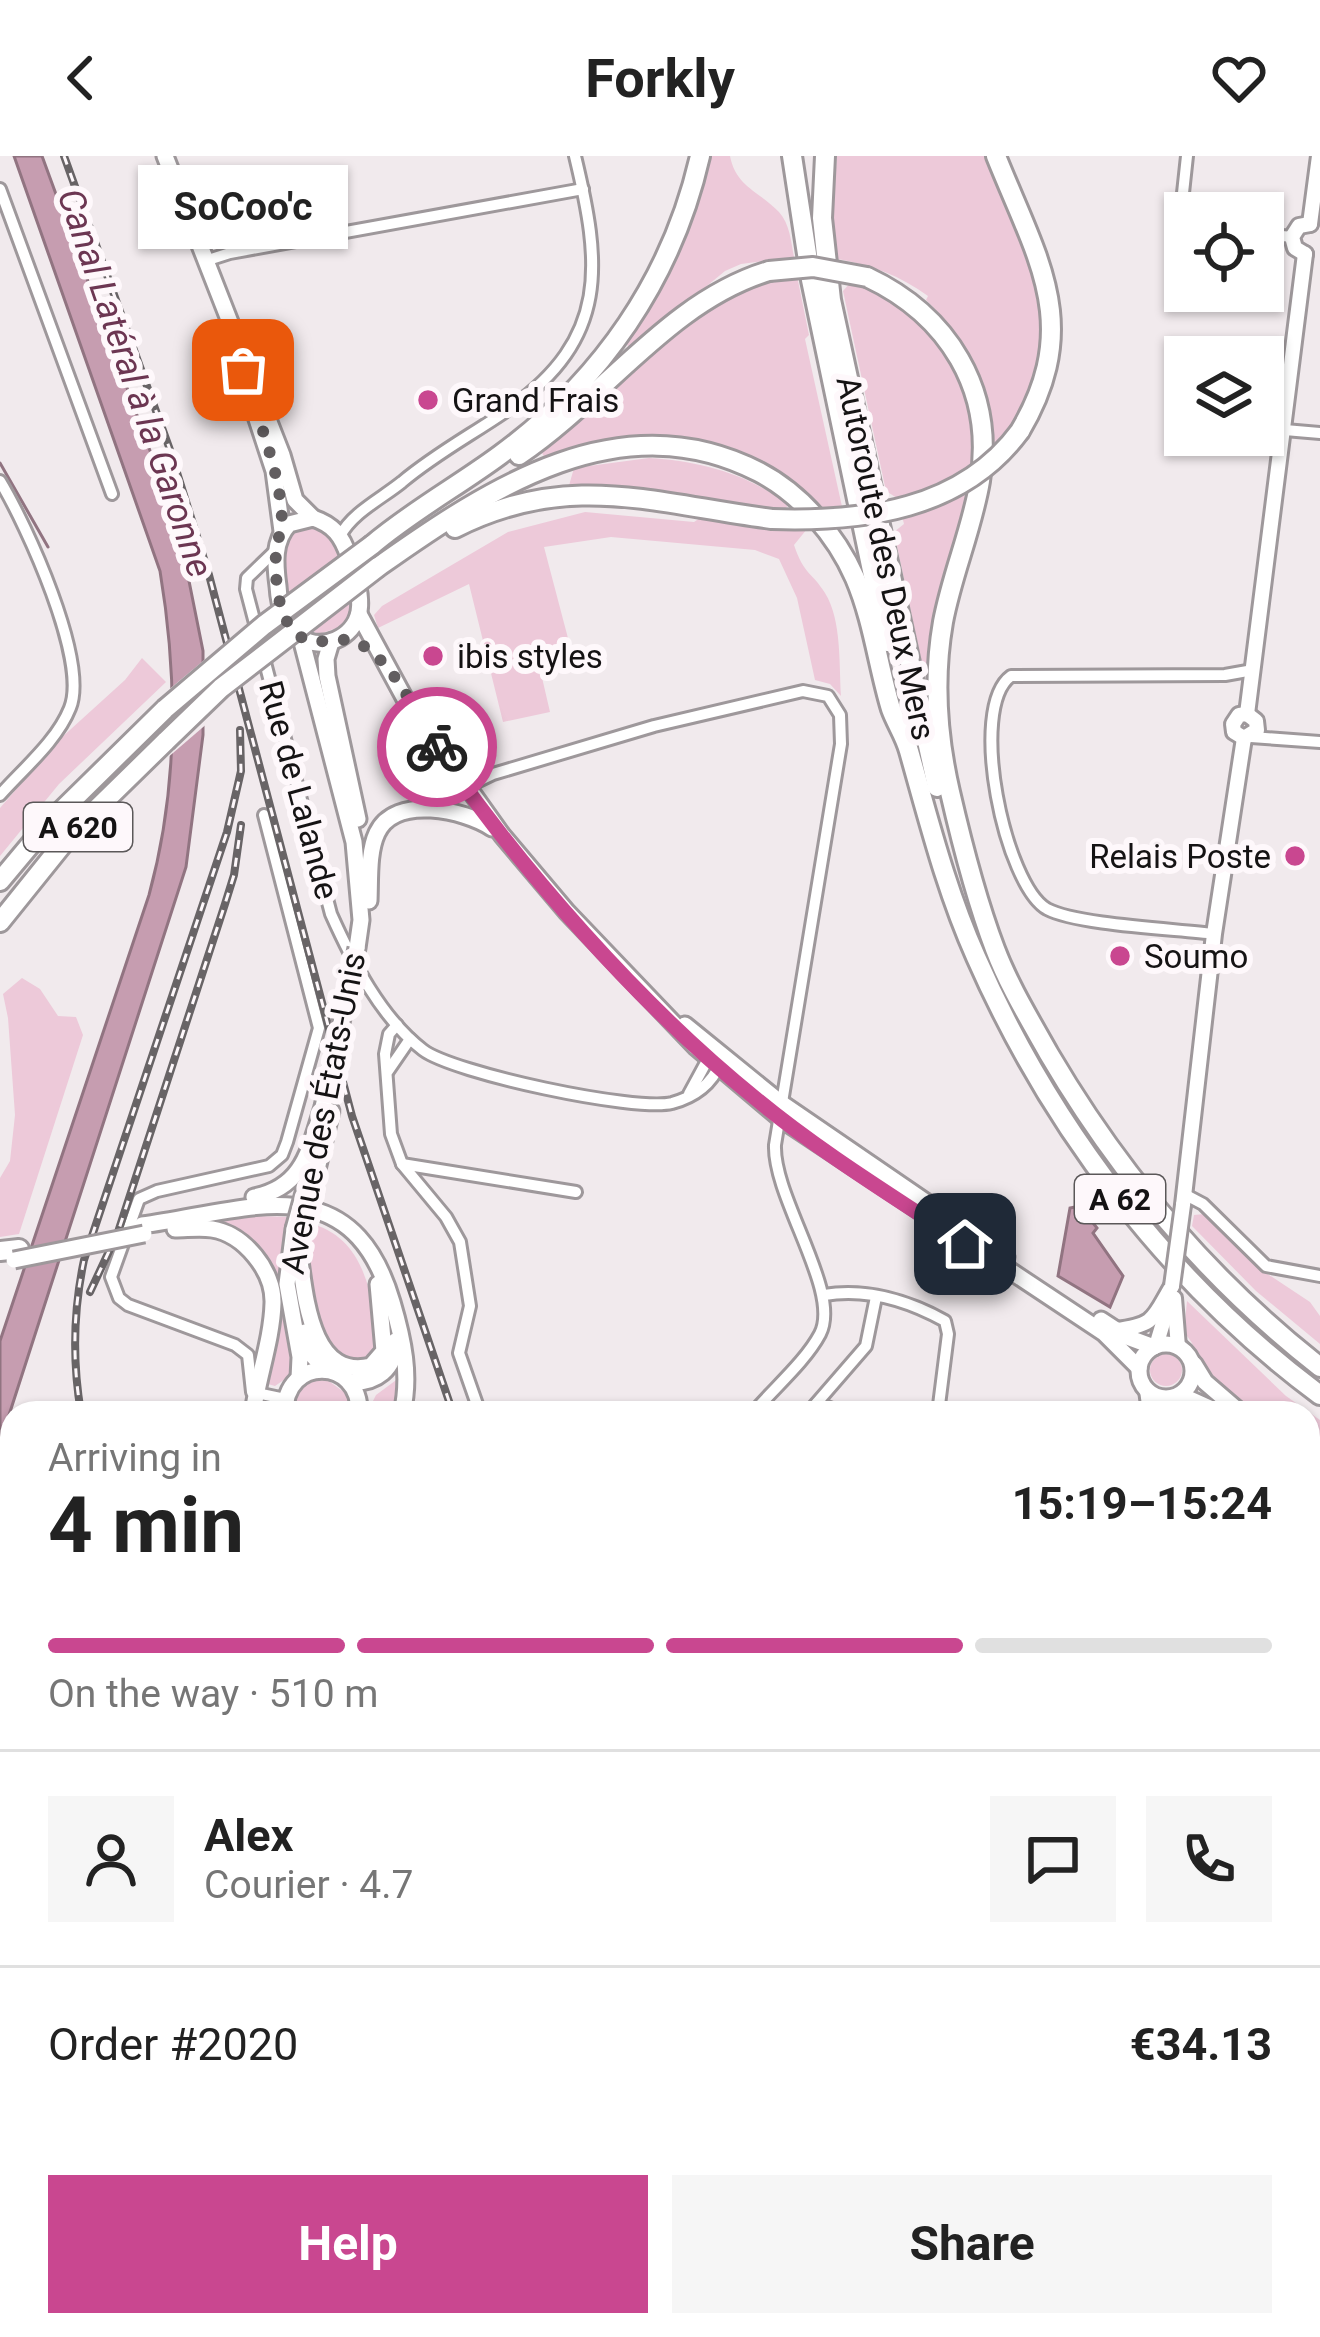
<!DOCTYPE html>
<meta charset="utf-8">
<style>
:root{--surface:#fff;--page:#f6f6f6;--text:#222;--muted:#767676;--line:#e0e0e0;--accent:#c94790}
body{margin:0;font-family:Roboto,sans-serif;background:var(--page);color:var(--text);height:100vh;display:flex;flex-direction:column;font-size:45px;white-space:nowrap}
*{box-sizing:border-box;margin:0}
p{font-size:39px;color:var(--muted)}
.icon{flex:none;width:66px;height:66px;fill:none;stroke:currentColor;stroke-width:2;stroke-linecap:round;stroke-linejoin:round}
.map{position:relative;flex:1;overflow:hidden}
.details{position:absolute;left:0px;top:1245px;width:1320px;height:936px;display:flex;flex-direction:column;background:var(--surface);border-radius:36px 36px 0 0;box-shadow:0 3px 9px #0004}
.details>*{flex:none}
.tools{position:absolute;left:1164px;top:36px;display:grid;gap:24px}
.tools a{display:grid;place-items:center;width:120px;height:120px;border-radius:0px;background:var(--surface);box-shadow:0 3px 9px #0004;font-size:60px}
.pin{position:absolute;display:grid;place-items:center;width:102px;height:102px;color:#fff;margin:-51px;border-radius:24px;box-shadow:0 6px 18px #0006}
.courier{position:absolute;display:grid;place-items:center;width:120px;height:120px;margin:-60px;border:9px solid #c94790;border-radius:50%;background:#fff;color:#222;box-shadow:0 3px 15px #0007}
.bubble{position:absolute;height:84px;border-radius:0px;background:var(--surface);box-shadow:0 3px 9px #0004;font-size:39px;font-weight:700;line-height:84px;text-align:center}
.summary em{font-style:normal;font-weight:700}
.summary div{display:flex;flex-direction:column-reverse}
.summary{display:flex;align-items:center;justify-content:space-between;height:204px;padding:0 48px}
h1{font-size:78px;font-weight:700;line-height:90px}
.bar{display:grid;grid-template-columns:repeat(4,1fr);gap:18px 12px;align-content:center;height:144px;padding:0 48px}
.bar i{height:15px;border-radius:9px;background:var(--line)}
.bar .on{background:var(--accent)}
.bar p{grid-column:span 4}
.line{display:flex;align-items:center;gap:30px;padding:0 48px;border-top:3px solid var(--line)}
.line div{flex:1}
.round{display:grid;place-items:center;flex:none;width:126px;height:126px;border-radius:0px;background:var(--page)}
.button{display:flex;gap:24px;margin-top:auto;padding:24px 48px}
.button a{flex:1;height:138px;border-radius:0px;background:var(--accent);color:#fff;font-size:48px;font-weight:700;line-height:138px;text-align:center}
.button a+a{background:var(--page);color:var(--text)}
header{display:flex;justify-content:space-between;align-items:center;height:156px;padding:0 48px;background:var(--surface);font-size:54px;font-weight:700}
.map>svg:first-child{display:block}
</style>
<header><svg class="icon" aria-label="back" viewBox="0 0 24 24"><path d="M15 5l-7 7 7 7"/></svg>Forkly<svg class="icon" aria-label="heart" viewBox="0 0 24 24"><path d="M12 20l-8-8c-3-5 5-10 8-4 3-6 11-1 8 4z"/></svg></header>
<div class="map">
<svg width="1320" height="2181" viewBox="0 0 1320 2181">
<rect width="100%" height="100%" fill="#f1eaed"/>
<g fill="#edc9d9">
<path d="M709,0H730C736,31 759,35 779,56C790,68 791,86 794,101L741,108L725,115L632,192L625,188C671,125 691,75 709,0Z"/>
<path d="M837,0H986C1033,108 1084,193 991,296C991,233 970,187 926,144L928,140C901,120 871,109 838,103L831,70Z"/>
<path d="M797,120L809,179L805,183L843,355H820C727,274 662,263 545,302L539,292C566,271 594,250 619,228C670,181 723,123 797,120Z"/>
<path d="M851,126C903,133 952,188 968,237C975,260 974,287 973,311L951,325L900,344L886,335L843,135Z"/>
<path d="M649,302C700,305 748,318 789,349L781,356L632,332L568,333L574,312Z"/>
<polygon points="971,331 940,430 925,522 894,376 904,368 902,360"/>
<path d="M585,356L694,366L703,360L807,373L794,389C804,419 812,416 825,437C842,464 839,510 841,540L830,528L815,524L797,442L779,403L755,394L611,381L544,391L574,505L540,513L550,556L503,566L469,428L378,472L374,459L382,450L508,376Z"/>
<path d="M308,369C344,378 347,417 355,448L343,470L319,478C281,463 263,384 308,369Z"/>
<polygon points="142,502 166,526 59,628 0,700 0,652 60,583 125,524"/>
<polygon points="22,822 40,833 58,860 76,861 83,879 19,1078 0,1081 0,1022 10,1005 15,959 8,862 3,838"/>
<polygon points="1204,1058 1254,1109 1310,1146 1320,1160 1320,1188 1256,1135 1192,1070 1194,1059"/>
<polygon points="254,1060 292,1061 295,1204 291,1219 275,1230 261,1226 275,1161 259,1099 201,1067"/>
<path d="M308,1067C367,1080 375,1147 377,1195L371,1203L348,1206L321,1185L305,1102Z"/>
<path d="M1187,1145L1286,1240L1320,1264V1306L1308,1298V1257C1266,1257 1234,1257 1208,1216C1199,1202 1195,1189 1184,1176Z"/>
<circle cx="1166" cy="1214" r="16"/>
<polygon points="403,1219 398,1257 367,1257 376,1239"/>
<path d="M326,1223L348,1239L350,1257H294C292,1236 305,1223 326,1223Z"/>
<polygon points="49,2169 109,2169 102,2181 57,2181"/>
<polygon points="789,2169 956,2169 980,2181 793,2181"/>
</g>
<g fill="#c69db0" stroke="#917481" stroke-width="3">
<path d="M14,0H42L156,311L185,405L203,495V579L186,711L0,1287V1185L149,739C178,633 178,523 160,415Z"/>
<polygon points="1080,1050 1097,1072 1093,1077 1123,1120 1110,1151 1058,1120 1070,1052"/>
</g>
<polygon fill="#f1eaed" points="209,500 209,566 166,603 166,536"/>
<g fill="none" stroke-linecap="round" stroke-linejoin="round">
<polyline stroke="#917481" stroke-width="3" points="0,307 48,391"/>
<g stroke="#9e989b" stroke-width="16">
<g id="minor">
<polyline points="0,33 112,338"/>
<polyline points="1263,78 1292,81"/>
<polyline points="1185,81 1179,74 1187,0"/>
<polyline points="205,105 230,97 583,33"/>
<polyline points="1285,274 1320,277"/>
<path d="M0,325C26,368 89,505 70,552C57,585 23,613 0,639"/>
<path d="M340,380C353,356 381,343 402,326C435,298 473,278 509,253C610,182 601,108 575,0"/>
<polyline points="257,475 246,433 247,422 276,394"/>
<path d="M263,499L331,758C352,805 381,862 423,894C453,917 635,956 672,947C694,941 711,929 720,908"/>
<polyline points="1251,581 1320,586"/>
<path d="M466,631L493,618L654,570L803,535L828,540L840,559L841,588L775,989C773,1042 842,1136 820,1178C805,1206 774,1232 753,1257"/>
<polyline points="264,659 319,872 287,986 282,999 269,1010 157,1035 139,1043 111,1121 119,1142 128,1149 235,1189 248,1199 252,1236 285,1243"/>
<path d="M1214,778C1175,773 1077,769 1047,753C1005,729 967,552 1011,520L1225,519L1253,514"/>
<polyline points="397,869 389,878 385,898 391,978 402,1008 446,1061 460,1086 470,1150 459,1197 480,1257"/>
<polyline points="388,915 410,883"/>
<polyline points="689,938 708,903 715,901"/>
<polyline points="402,1008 576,1036"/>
<polyline points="1184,1038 1203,1048 1266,1110 1320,1120"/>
<path d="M824,1139C866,1132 909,1145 945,1165L948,1178L938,1257"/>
<polyline points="817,1247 842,1257"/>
<polyline points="808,1257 866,1190 876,1141"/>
<polyline points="0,1336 12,1340"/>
<polyline points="1308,1398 1317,1359"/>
<polyline points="1308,1580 1320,1582"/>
<polyline points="1308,1891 1320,1892"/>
<polyline points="1308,1985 1320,1987"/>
<polyline points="1308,2166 1320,2106"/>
<polyline points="41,2169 48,2181"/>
<polyline points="383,2169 396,2175"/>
<polyline points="451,2169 451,2181"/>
<polyline points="112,2181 119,2169"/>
</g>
</g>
<g stroke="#9e989b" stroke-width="18">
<g id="tertiary">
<polyline points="1146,1234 1149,1257"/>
<polyline points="1168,1257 1178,1240"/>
<polyline points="1021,2181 1024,2169"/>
</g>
</g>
<g stroke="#9e989b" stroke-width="20">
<g id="secondary">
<polyline points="1310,68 1319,0"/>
<polyline points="1305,98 1295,92 1292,81 1299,70 1310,68"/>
<polyline points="1247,558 1305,98"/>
<polyline points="1244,582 1234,576 1233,568 1239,559 1247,558"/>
<polyline points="1244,582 1257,574 1256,565 1247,558"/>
<polyline points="1183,1049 1214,778 1244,582"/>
<polyline points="1174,1142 1178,1191"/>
<path d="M1116,1174C1156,1169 1153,1162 1172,1130"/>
<polyline points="1156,1190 1169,1147"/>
</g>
</g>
<g stroke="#9e989b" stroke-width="21">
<g id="primary">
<polyline points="165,0 282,299 295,344 313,362"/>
<polyline points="251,245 274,315 282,375"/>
<path d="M313,362C334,369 342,380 349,401C355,418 362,438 359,456C354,482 321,496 300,481C284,469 279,448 278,430C275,408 273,385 289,368Z"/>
<polyline points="359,458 405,543 502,679 567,756 696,891 780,962 1104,1177 1139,1212"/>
<polyline points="301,482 354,686 361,764 357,792"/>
<polyline points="331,486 326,503 327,520 358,663"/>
<path d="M369,745C370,724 368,696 377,677C395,638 465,654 492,672"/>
<polyline points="685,869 781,947 1006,1101"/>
<polyline points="312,1034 331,955"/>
<path d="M254,1041C304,1031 309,994 323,951"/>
<path d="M142,1069C247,1055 351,1007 392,1146C403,1183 411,1220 402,1257"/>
<path d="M175,1073C187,1073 200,1071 212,1073C244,1078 274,1115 273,1147C272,1183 258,1221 253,1257"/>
<polyline points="294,1073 287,1128 300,1201 299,1222"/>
<path d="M299,1098C305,1137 310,1225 371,1210L384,1195L378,1128"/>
<polyline points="1101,1164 1127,1181 1154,1191"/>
<polyline points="305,1176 311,1198 326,1214"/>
<circle cx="1166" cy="1215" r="27"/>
<polyline points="1194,1208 1205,1226 1241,1257"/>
<path d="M349,1226C376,1228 396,1213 395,1185"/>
<polyline points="1181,1239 1221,1257"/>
<path d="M285,1257C284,1199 361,1201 359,1257"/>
<polyline points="1308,1311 1320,1321"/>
<polyline points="418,2169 418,2181"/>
<polyline points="430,2169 430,2181"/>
</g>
</g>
<g stroke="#9e989b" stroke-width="24">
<g id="motorway">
<polyline points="792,0 811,124 887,486"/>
<polyline points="825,0 822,62 831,144 937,631"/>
<path d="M996,0C1037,103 1083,168 1020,275"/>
<path d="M867,121C948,159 995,234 980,325C972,373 952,418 943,466C933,523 937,580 950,636C962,688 976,743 995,793C1009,830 1030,864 1049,898C1120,1019 1209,1124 1320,1211"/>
<path d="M519,299C604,242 669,145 769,115"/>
<path d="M455,372C570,314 654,348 772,363"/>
<path d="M372,389C412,355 458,330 500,299C601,225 672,123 700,0"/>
<path d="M378,411C491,331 621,245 759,316C801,338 836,379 855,422C873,464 878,510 891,553C896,567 905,580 909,595C929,665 946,734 976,801C1051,972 1169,1127 1320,1239"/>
<polyline points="0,725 46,670 165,553"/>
<polyline points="0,766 70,679 166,585"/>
<polyline points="0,1095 19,1093"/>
</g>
</g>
<use href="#minor" stroke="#fff" stroke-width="10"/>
<use href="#tertiary" stroke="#fff" stroke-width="12"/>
<use href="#secondary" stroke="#fff" stroke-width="14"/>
<use href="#primary" stroke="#fff" stroke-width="15"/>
<use href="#motorway" stroke="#fff" stroke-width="18"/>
<g stroke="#686466" stroke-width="8">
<g id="rail">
<polyline points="64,0 169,291 209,419 352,960 453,1257"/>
<polyline points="90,1136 118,1076 225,748 234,719 241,669"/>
<path d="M81,1257C72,1204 73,1156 84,1104L227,676L241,615L240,574"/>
<polyline points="0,1553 12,1539"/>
<polyline points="766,2169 770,2181"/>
</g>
</g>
<use href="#rail" stroke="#fef8fb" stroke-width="3" stroke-dasharray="9" stroke-linecap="butt"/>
<g stroke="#9e989b" stroke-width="20" stroke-linecap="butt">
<polyline id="secondary-bridge" points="1172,1130 1183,1049"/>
</g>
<g stroke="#9e989b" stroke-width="21" stroke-linecap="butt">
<g id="primary-bridge">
<polyline points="323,951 357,792"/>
<polyline points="294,1073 305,1033"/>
<polyline points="14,1104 144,1078"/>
</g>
</g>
<g stroke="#9e989b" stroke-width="24" stroke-linecap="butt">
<g id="motorway-bridge">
<polyline points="769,115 813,111 867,121"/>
<path d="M772,363C863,366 962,354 1020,275"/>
<polyline points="165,553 264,469 372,389"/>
<polyline points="166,585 221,532 378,411"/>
</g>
</g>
<use href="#secondary-bridge" stroke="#fff" stroke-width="14"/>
<use href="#primary-bridge" stroke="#fff" stroke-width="15"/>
<use href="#motorway-bridge" stroke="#fff" stroke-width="18"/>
</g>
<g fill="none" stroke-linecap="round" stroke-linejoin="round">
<path stroke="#625e60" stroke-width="12" stroke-dasharray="0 21.6" d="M243,214C257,262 281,315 282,366C282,376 277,383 276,393C275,418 276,453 292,473C313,498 337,475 360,488C395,507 416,559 437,591"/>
<path stroke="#c94790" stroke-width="15" d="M437,591C520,713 640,849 755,942C820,996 894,1041 965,1088"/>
</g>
<g fill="#c94790" stroke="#fef8fb" stroke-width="4.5">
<circle cx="428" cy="244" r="12"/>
<circle cx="433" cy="500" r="12"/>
<circle cx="1295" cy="700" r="12"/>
<circle cx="1120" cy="800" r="12"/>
</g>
<g text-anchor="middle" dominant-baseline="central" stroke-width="12" stroke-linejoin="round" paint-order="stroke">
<g fill="#fef8fb" stroke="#5b5859" stroke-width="3">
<rect x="24" y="647" width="108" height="48" rx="9"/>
<rect x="1075" y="1019" width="90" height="48" rx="9"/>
</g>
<g font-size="30" font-weight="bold" fill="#151314">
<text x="78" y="671">A 620</text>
<text x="1120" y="1043">A 62</text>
</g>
<g font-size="33" fill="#151314" stroke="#fef8fb" text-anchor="start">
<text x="452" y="244">Grand Frais</text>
<text x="457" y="500">ibis styles</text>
<text x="1271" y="700" text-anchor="end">Relais Poste</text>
<text x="1144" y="800">Soumo</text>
</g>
<g font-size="33" fill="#151314" stroke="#fef8fb">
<text transform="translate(886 402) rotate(78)">Autoroute des Deux Mers</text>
<text transform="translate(299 634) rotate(75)">Rue de Lalande</text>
<text transform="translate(323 957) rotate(-79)">Avenue des États-Unis</text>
</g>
<g font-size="36" font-style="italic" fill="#6c3652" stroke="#fef8fb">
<text transform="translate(135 227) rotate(71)">Canal Latéral à la Garonne</text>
</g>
</g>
</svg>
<div class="tools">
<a><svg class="icon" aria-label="locate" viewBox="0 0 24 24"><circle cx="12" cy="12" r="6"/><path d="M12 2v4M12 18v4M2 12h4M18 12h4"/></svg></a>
<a><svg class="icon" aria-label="layers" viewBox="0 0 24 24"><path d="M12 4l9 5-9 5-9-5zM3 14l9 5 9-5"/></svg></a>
</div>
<div class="pin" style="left:243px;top:214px;background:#ea580c"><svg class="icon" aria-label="bag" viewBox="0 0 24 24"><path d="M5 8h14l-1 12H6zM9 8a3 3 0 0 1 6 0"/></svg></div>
<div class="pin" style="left:965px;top:1088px;background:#1f2937"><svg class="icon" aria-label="home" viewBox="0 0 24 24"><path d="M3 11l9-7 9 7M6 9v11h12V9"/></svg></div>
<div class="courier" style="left:437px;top:591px"><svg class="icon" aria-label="bike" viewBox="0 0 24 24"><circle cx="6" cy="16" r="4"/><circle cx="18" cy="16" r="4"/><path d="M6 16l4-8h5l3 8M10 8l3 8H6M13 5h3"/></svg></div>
<div class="bubble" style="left:138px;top:9px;width:210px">SoCoo'c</div>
<section class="details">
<div class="summary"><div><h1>4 min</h1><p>Arriving in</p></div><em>15:19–15:24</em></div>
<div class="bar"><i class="on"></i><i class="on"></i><i class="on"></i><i></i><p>On the way · 510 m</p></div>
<div class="line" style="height:216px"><a class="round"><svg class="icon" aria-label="person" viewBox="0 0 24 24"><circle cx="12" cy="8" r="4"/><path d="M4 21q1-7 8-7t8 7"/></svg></a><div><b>Alex</b><p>Courier · 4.7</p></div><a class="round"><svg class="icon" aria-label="chat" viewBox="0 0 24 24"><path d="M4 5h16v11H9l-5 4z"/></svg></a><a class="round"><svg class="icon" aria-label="phone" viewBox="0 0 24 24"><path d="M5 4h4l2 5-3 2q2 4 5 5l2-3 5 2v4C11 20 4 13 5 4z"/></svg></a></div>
<div class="line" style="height:156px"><div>Order #2020</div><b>€34.13</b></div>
<div class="button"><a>Help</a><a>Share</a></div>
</section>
</div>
